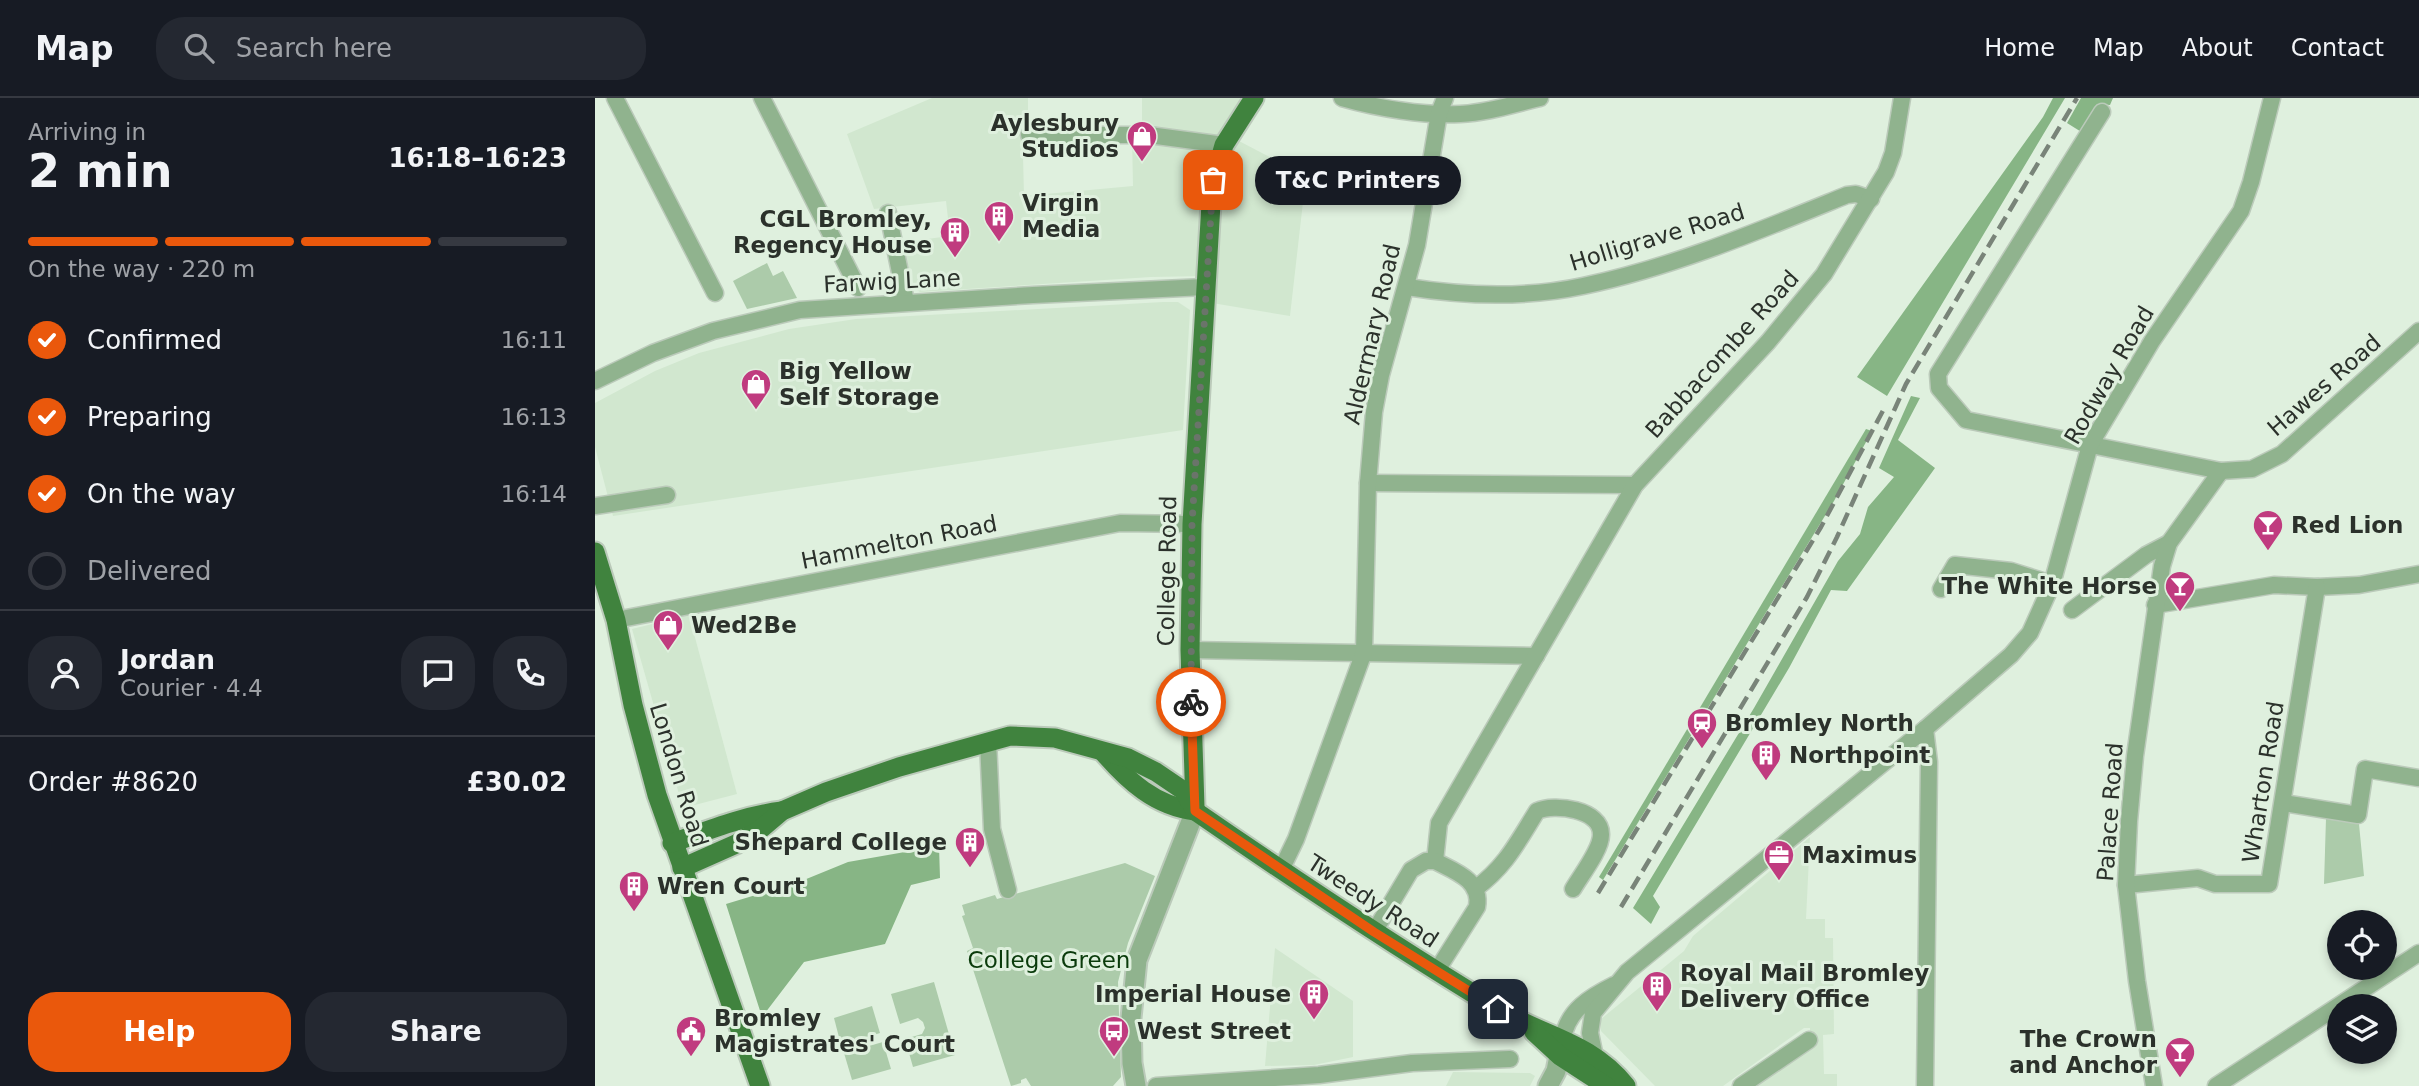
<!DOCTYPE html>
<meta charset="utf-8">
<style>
:root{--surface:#171b24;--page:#242831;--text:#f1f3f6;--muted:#9ea1a6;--line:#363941;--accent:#ea580c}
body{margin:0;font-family:"DejaVu Sans",sans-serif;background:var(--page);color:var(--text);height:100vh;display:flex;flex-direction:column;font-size:26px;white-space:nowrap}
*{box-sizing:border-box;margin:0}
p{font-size:23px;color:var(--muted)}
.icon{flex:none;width:38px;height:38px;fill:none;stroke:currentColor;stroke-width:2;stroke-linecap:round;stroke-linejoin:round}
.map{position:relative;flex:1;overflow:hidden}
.sheet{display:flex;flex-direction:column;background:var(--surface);width:595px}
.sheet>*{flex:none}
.tools{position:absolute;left:1732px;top:812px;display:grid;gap:14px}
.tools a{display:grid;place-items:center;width:70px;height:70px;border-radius:50%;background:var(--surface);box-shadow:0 4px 10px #0003;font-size:35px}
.pin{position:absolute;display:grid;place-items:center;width:60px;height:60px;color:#fff;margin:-30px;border-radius:14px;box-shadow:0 4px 10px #0006}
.courier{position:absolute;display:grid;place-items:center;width:70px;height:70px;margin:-35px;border:5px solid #ea580c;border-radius:50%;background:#fff;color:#222;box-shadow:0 2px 9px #0007}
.bubble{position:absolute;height:49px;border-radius:24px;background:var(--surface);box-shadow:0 4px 10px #0003;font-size:23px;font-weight:700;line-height:49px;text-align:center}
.summary em{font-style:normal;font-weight:700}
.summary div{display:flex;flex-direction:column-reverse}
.summary{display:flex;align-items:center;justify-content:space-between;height:119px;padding:0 28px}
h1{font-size:46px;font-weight:700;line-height:52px}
.bar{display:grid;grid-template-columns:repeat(4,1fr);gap:10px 7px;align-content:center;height:84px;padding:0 28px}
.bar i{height:9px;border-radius:5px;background:var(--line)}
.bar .on{background:var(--accent)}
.bar p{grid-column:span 4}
.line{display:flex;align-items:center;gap:18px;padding:0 28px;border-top:2px solid var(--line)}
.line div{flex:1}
.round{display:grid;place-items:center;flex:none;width:74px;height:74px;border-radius:28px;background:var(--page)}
ol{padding:0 28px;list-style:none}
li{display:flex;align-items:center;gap:21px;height:77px}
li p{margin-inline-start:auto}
li .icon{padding:7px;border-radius:50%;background:var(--accent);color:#fff;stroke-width:4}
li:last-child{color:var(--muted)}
li i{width:38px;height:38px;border:4px solid var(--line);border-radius:50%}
.action{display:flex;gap:14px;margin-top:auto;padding:14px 28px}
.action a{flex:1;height:80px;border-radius:28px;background:var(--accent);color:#fff;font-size:28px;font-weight:700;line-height:80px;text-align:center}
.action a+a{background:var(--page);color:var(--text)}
header{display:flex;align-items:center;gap:42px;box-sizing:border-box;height:98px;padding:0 35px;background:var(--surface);border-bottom:2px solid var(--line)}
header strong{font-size:33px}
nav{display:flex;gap:38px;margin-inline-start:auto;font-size:24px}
.search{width:490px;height:63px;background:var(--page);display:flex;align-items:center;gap:18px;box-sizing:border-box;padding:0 24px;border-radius:28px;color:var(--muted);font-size:26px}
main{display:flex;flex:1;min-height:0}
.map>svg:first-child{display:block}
</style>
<header>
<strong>Map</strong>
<div class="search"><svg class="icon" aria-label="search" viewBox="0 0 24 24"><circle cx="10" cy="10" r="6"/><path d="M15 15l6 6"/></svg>Search here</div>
<nav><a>Home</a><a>Map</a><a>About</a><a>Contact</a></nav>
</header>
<main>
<section class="sheet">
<div class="summary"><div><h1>2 min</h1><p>Arriving in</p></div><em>16:18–16:23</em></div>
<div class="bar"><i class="on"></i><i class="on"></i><i class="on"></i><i></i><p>On the way · 220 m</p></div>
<ol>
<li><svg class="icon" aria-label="check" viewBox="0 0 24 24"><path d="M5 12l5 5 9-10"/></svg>Confirmed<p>16:11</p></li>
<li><svg class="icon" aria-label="check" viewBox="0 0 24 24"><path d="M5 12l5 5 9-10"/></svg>Preparing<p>16:13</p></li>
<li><svg class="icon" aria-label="check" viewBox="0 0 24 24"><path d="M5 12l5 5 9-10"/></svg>On the way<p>16:14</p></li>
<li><i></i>Delivered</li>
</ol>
<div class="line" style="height:126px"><a class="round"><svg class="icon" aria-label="person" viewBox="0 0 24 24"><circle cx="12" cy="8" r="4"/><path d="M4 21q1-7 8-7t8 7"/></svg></a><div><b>Jordan</b><p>Courier · 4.4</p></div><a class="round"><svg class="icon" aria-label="chat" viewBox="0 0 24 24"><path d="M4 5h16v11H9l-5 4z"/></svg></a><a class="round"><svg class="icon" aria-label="phone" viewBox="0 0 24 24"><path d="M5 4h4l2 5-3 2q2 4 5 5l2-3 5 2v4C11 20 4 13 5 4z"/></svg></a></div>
<div class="line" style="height:91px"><div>Order #8620</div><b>£30.02</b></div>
<div class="action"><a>Help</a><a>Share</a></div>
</section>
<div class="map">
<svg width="1824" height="988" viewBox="0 0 1824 988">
<rect width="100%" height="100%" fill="#dff0de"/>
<g fill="#d1e7cf">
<polygon points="337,0 433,0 433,15 427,16 429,98 538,88 537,38 547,37 547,0 659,0 629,47 611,178 556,179 325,194 317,189 309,144 355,138 351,103 279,111 252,36"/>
<polygon points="644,43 711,78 695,218 617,205 628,78"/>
<polygon points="568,204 583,204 595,212 588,332 18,418 0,349 0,305 60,273 104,255 194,231 261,221"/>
<polygon points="94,517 142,696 88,710 37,531"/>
<polygon points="1215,739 1211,821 1230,821 1230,840 1238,840 1239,936 1228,937 1229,976 1242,976 1242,988 1156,988 1215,948 1215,930 1209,930 1128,988 1060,988 1006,933 1006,921 1089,853 1098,838"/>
<polygon points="680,850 758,903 758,959 719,967 670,968"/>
<polygon points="858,974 935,975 940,978 935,988 851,988"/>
</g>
<g fill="#accbaa">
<polygon points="172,165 178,178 188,173 202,200 152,211 138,183"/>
<polygon points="1731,720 1764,726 1769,778 1729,786"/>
<polygon points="530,765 560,778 533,845 523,884 526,979 518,988 436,988 431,980 426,982 426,985 416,988 372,853 378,850 367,818 370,817 367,807 400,797 402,801"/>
<polygon points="339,884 360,957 318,969 310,941 327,936 330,930 328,924 323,920 305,926 296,896"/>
<polygon points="277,908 285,935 246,947 239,920"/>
<polygon points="288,944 296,971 257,982 249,955"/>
</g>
<g fill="#87b585">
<polygon points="1458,0 1470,0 1292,298 1262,279 1448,19"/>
<polygon points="1486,0 1518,0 1515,7 1504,6 1488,35 1472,25"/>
<polygon points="1316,298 1325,300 1303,342 1340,370 1252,493 1236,492 1194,570 1058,798 1065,809 1056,826 1038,810 1159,610 1243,463 1265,436 1273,409 1299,379 1284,370"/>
<polygon points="1271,331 1277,333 1239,403 1008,782 1004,779"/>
<polygon points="344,748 345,780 316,787 290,846 209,864 167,919 131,806 204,784 253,764"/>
</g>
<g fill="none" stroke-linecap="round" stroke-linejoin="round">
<g stroke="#bbcaba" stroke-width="19">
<g id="minor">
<polyline points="20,0 120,195"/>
<polyline points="167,0 263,190"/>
<path d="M747,0C782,10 829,18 865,16C892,15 919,6 945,0"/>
<polyline points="1507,14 1343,276 1344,290 1371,322 1626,373 1657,371 1687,356 1824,233"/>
<polyline points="434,37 554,37 629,47"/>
<polyline points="293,115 311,204"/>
<path d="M812,189C869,198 932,200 988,188C1079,169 1166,132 1252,97L1261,96L1276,101"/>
<polyline points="0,283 58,255 118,233 205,212 438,197 610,189"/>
<polyline points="773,385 1040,387"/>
<polyline points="0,408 72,397"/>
<polyline points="1346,491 1360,467 1416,473 1457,486"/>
<polyline points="1560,507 1679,487 1722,489 1764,487 1824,476"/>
<polyline points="1477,512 1551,457 1574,445"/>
<polyline points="21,522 525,425 597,426"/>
<polyline points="595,552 941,558"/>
<polyline points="393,643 397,731 413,792"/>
<polyline points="1689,705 1763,717 1770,671 1823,680"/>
<polyline points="840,763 844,725 1040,387 1173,244 1229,176 1291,74 1298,55 1307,0"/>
<polyline points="686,772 701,741 769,554 773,385 779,314 786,277 822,147 844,15 850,0"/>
<polyline points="1531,787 1603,780 1620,786 1674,786 1722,489"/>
<path d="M880,791C911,768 922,745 942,713C959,705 1007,711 1006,737C1006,752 986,777 978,791"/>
<path d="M779,834L816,772L831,763H840C859,773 887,782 882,809L841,874"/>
<path d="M968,940C973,912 995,899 1019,887"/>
<polyline points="1000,959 995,935 998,915 1032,874 1330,631 1416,557 1435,535 1457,486 1495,347 1557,243 1646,113 1656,84 1677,0"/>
<polyline points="561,988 724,977 817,965 915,961"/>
<polyline points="1146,988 1214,942"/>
<polyline points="1330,988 1334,664 1330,631"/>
<polyline points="1559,988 1542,883 1531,787 1534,723 1540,658 1567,468 1574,445 1626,373"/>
<polyline points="1621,988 1824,855"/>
</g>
</g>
<g stroke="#bbcaba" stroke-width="23">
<g id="tertiary">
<polyline points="541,988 537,965 536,920 542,862 600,713"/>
<polyline points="953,988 961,973 967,943"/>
</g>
</g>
<g stroke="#bbcaba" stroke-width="23">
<g id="primary">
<polyline points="0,454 21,522 38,607 62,697 165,988"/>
<path d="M508,654C533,683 560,708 600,713"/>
<polyline points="600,709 595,552 597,426 617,89 629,47 659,0"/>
<path d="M77,745C114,732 148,718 187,713"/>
<path d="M87,770L141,746L167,730L187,713L231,694L304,669L415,638L460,640L533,660L561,674L589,693L600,713C700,782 801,849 905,912C950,939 996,944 1031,988"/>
<polyline points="939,934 965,958 1011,988"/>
</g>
</g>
<use href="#minor" stroke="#90b38e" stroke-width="16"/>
<use href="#tertiary" stroke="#90b38e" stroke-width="19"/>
<use href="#primary" stroke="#40833e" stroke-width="19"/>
<g stroke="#798479" stroke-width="4.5" stroke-dasharray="14 7" stroke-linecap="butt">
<polyline points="1003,795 1226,429 1291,307"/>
<polyline points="1026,809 1212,499 1242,439 1311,286 1482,0"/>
</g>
</g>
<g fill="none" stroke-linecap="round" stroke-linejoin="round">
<polyline stroke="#6a746a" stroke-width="7" stroke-dasharray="0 12.6" points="596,604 597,426 618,82"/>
<polyline stroke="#ea580c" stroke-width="9" points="596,604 600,713 779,834 903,911"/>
</g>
<defs>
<g id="shop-pin" transform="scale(1.575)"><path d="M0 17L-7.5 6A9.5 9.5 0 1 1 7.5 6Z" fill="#c03b7f" stroke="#dff0de"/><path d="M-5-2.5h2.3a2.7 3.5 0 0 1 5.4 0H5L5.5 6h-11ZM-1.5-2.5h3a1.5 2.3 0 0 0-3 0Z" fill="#fff"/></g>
<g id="building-pin" transform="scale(1.575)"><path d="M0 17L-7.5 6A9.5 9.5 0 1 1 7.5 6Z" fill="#c03b7f" stroke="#dff0de"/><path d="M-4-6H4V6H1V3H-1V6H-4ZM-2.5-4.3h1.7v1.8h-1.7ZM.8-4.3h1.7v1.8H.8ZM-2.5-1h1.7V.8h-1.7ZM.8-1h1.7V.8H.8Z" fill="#fff"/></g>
<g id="bar-pin" transform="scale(1.575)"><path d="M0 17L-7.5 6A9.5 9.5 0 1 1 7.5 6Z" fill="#c03b7f" stroke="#dff0de"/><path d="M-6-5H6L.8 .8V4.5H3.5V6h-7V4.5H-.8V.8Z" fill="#fff"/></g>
<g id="station-pin" transform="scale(1.575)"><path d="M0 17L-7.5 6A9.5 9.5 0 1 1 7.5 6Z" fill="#c03b7f" stroke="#dff0de"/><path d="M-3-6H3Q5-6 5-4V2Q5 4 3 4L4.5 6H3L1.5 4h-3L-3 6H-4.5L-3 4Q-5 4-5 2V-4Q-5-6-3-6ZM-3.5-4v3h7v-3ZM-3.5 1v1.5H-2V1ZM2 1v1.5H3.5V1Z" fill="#fff"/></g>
<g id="office-pin" transform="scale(1.575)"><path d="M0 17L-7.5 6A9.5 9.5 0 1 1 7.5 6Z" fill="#c03b7f" stroke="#dff0de"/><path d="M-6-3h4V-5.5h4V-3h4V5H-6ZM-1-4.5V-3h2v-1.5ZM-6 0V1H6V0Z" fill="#fff"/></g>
<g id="civic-pin" transform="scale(1.575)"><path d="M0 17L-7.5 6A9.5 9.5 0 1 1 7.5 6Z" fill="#c03b7f" stroke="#dff0de"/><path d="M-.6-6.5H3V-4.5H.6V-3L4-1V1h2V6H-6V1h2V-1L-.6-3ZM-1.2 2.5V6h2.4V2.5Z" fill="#fff"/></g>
<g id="bus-pin" transform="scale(1.575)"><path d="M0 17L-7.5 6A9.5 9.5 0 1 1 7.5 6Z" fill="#c03b7f" stroke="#dff0de"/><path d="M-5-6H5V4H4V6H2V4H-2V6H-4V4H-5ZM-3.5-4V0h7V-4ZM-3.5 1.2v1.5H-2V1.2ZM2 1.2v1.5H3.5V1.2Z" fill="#fff"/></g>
</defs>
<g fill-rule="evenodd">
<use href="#shop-pin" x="547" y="38"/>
<use href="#building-pin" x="404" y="118"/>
<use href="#building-pin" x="360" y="134"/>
<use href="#shop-pin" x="161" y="286"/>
<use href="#bar-pin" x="1673" y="427"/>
<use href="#bar-pin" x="1585" y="488"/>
<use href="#shop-pin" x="73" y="527"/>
<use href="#station-pin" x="1107" y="625"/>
<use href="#building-pin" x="1171" y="657"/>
<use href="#building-pin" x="375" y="744"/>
<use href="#office-pin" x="1184" y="757"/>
<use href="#building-pin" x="39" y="788"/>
<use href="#building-pin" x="1062" y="888"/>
<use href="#building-pin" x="719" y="896"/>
<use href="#civic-pin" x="96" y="933"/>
<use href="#bus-pin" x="519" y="933"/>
<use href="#bar-pin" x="1585" y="954"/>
</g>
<g text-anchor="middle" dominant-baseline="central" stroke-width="6" stroke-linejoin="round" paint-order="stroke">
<g font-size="23" font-weight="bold" fill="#2b312b" stroke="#dff0de" text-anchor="start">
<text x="524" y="25" text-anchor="end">Aylesbury<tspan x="524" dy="26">Studios</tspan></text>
<text x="427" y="105">Virgin<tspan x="427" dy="26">Media</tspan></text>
<text x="337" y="121" text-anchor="end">CGL Bromley,<tspan x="337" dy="26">Regency House</tspan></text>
<text x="184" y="273">Big Yellow<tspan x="184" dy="26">Self Storage</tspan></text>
<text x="1696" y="427">Red Lion</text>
<text x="1562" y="488" text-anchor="end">The White Horse</text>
<text x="96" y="527">Wed2Be</text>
<text x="1130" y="625">Bromley North</text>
<text x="1194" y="657">Northpoint</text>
<text x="352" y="744" text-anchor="end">Shepard College</text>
<text x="1207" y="757">Maximus</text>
<text x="62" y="788">Wren Court</text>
<text x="1085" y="875">Royal Mail Bromley<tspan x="1085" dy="26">Delivery Office</tspan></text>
<text x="696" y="896" text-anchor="end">Imperial House</text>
<text x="119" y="920">Bromley<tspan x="119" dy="26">Magistrates' Court</tspan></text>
<text x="542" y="933">West Street</text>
<text x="1562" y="941" text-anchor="end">The Crown<tspan x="1562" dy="26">and Anchor</tspan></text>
</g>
<g font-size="23" fill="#2b312b" stroke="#dff0de">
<text transform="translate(1062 139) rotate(-17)">Holligrave Road</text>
<text transform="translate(297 183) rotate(-3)">Farwig Lane</text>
<text transform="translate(777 236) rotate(-77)">Aldermary Road</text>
<text transform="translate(1127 256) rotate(-48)">Babbacombe Road</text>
<text transform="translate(1514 277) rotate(-60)">Rodway Road</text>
<text transform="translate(1729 287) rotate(-41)">Hawes Road</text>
<text transform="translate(304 444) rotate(-11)">Hammelton Road</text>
<text transform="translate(572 473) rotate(-89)">College Road</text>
<text transform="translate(84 677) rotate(73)">London Road</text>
<text transform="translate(1668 684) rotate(-81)">Wharton Road</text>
<text transform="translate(1515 714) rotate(-86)">Palace Road</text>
<text transform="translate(778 803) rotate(33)">Tweedy Road</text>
</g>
<g font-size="23" fill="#0a3b0b" stroke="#dff0de">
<text x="454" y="862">College Green</text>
</g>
</g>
</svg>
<div class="tools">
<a><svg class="icon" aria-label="locate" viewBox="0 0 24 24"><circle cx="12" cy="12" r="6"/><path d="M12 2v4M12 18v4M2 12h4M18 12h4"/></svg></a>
<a><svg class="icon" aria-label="layers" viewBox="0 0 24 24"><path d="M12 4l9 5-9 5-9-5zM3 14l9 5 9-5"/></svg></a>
</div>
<div class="pin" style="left:618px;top:82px;background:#ea580c"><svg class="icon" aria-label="bag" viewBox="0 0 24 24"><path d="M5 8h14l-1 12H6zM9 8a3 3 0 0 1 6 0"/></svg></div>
<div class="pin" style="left:903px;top:911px;background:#1f2937"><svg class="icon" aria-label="home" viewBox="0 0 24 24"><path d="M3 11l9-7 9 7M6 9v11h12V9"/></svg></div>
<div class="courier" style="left:596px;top:604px"><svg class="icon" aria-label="bike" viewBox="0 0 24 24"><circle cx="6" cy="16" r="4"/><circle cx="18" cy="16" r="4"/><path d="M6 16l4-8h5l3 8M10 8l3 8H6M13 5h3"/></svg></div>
<div class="bubble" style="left:660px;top:58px;width:206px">T&amp;C Printers</div>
</div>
</main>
